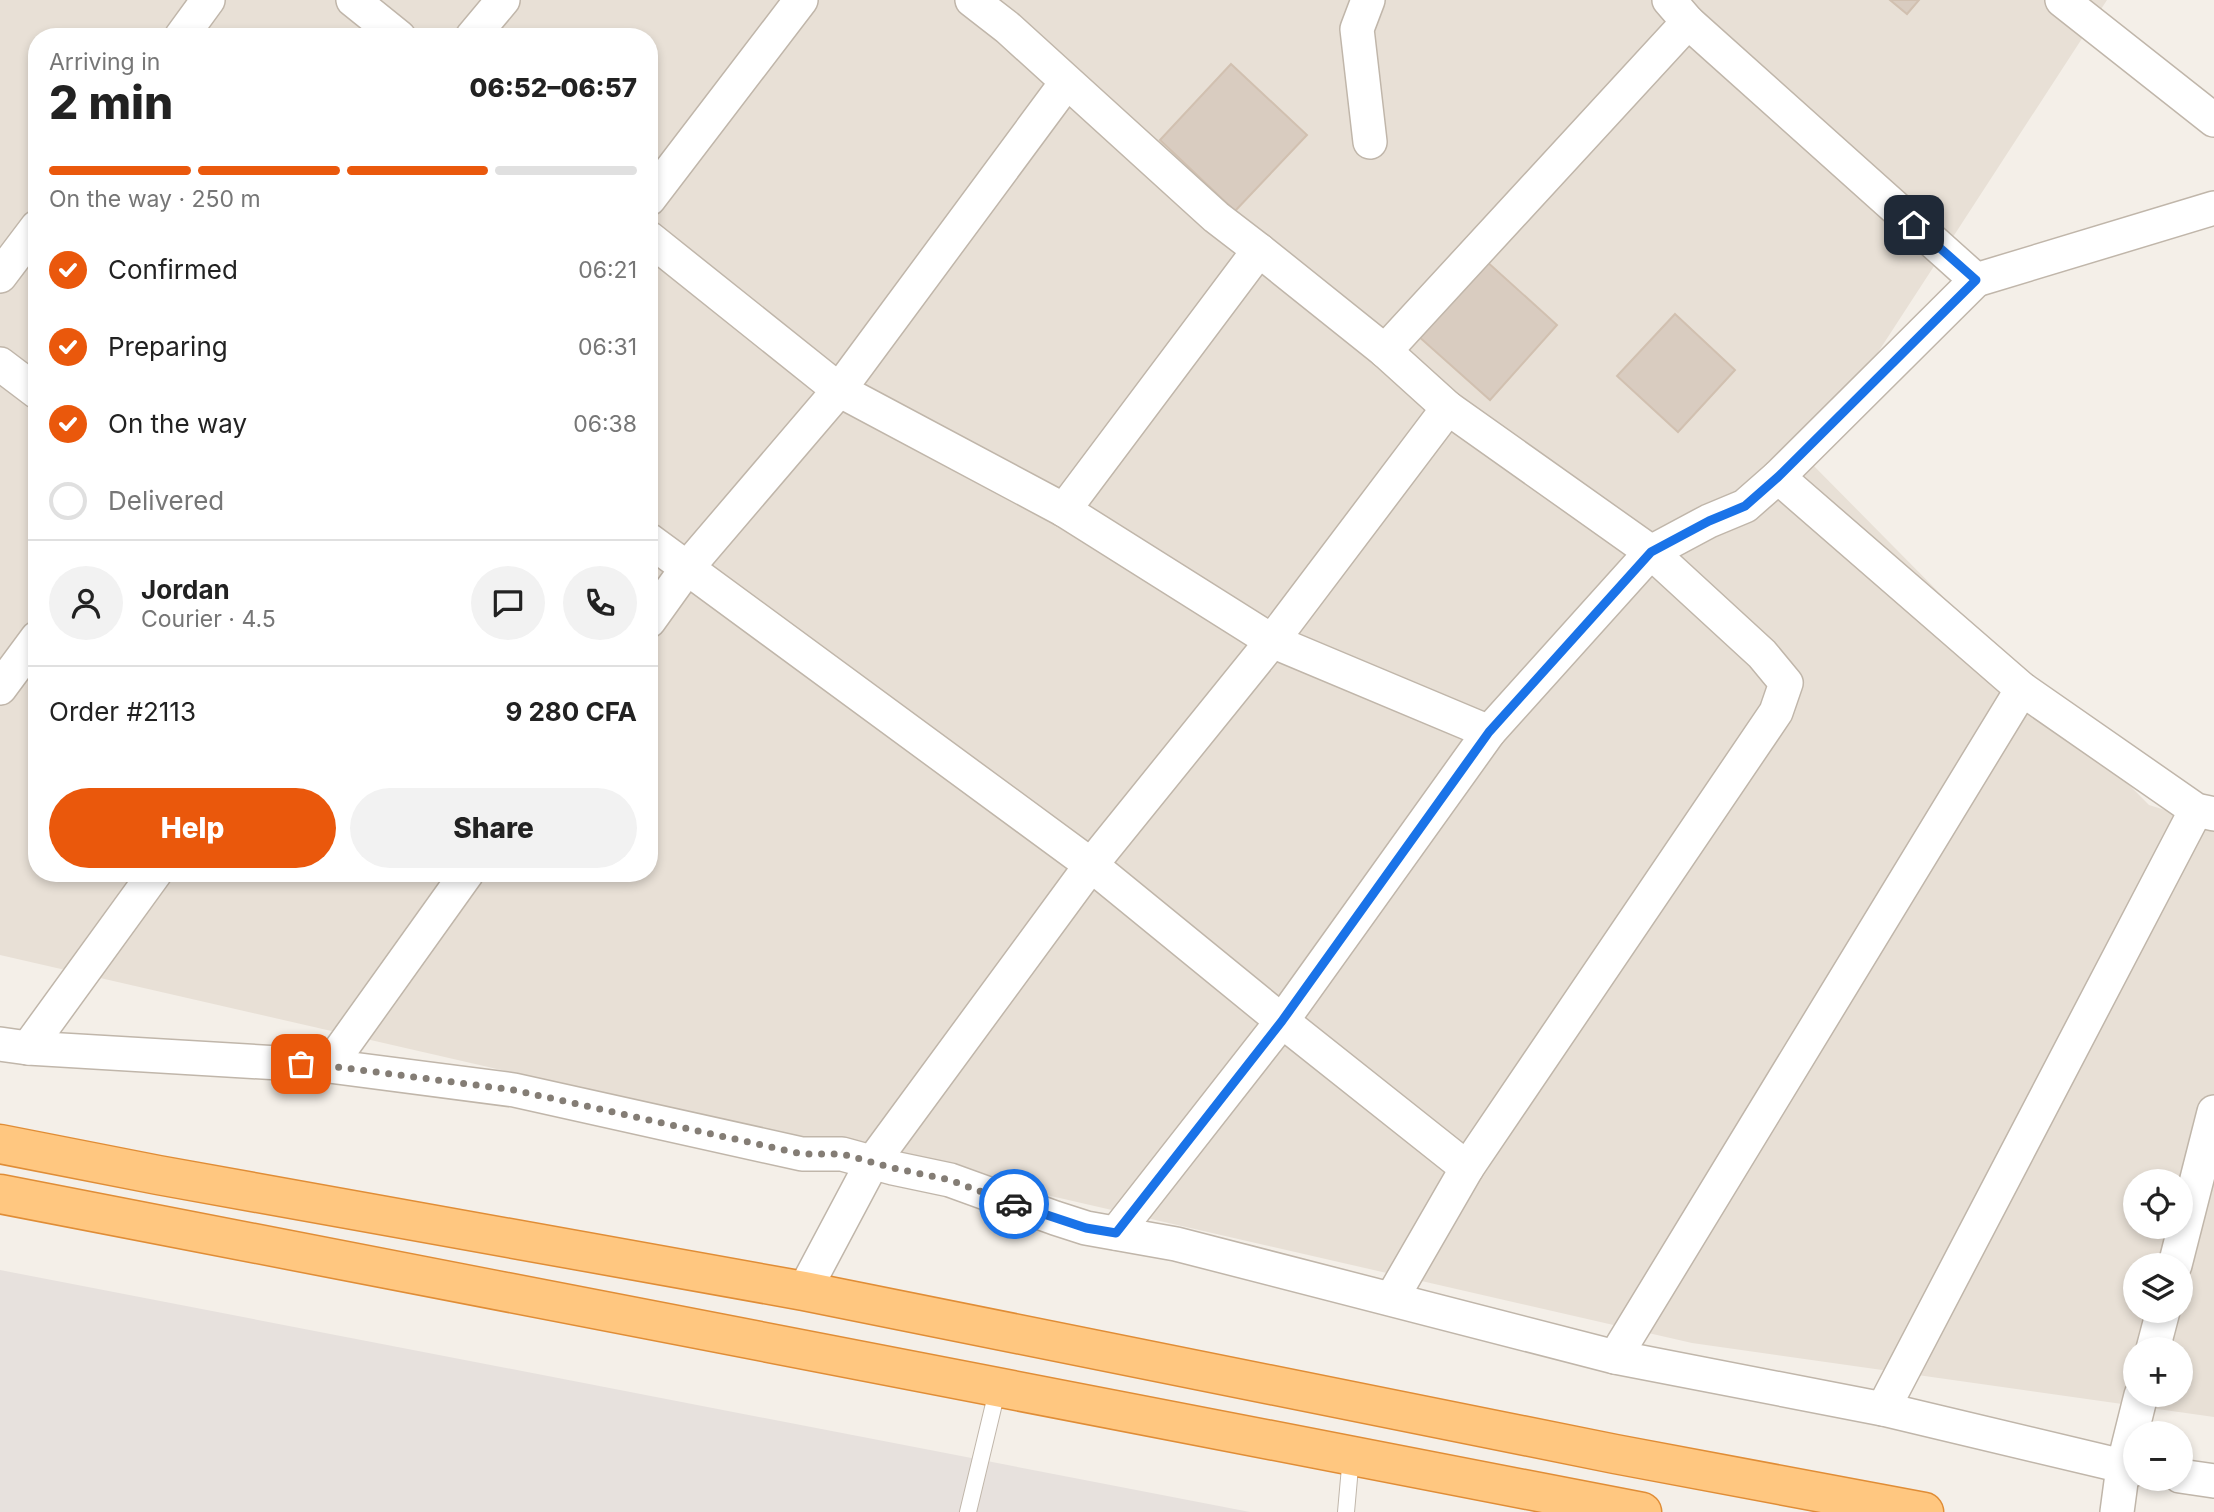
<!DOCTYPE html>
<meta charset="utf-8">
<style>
:root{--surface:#fff;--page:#f2f2f2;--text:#222;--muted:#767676;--line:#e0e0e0;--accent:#ea580c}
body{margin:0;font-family:Inter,sans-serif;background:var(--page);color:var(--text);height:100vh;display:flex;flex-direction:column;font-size:26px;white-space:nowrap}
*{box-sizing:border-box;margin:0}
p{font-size:23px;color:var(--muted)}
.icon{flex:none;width:38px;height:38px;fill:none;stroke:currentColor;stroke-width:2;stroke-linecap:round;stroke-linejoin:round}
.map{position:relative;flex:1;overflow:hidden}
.sheet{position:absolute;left:28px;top:28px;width:630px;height:854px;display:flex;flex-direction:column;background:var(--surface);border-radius:28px;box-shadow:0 4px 10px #0003}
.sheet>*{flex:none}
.controls{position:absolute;left:2123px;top:1169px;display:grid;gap:14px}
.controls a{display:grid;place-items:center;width:70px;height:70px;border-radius:50%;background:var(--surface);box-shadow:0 4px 10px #0003;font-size:35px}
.pin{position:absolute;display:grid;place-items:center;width:60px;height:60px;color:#fff;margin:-30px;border-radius:14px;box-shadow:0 4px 10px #0006}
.courier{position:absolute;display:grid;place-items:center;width:70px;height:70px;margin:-35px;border:5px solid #1a73e8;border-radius:50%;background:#fff;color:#222;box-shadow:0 2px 9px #0007}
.summary em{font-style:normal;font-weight:800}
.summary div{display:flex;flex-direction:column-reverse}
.summary{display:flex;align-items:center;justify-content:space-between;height:119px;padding:0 21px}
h1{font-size:46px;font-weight:800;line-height:52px}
.bar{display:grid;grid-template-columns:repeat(4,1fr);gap:10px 7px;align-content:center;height:84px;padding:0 21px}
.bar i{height:9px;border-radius:5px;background:var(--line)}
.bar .selected{background:var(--accent)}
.bar p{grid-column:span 4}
.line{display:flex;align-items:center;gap:18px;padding:0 21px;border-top:2px solid var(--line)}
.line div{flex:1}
.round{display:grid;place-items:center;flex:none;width:74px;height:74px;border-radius:37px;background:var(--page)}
ol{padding:0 21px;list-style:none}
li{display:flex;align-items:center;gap:21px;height:77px}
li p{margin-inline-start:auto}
li .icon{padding:7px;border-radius:50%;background:var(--accent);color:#fff;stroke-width:4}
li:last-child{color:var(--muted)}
li i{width:38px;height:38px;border:4px solid var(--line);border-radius:50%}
.cta{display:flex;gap:14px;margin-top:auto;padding:14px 21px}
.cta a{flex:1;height:80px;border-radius:42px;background:var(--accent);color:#fff;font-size:28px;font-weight:800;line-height:80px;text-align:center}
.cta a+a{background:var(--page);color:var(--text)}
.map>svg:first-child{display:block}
</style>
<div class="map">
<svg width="2214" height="1512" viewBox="0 0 2214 1512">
<rect width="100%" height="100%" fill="#f4efe8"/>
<path fill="#e8e0d6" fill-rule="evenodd" d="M0,0H2107L1808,460L2149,805L2214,825V1417L1692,1343L0,955ZM37,37H649V873H37ZM2135,1181H2180V1227H2135ZM2135,1265H2180V1311H2135ZM2135,1349H2180V1395H2135Z"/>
<polygon fill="#e7e1dd" points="0,1270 1250,1512 0,1512"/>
<g fill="#d9ccc0" stroke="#d1c0b0" stroke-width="2">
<polygon points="1890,0 1919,0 1907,14"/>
<polygon points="1231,64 1307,135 1235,211 1160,140"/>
<polygon points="1485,260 1557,325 1490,400 1417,335"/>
<polygon points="1675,314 1735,370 1678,432 1617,376"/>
</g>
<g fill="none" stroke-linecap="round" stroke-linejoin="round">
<g stroke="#c0b6aa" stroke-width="18">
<g id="service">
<polyline points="968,1512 998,1387"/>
<polyline points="1346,1512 1351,1456"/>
</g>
</g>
<g stroke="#c0b6aa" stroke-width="36">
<g id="minor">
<polyline points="353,0 399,37"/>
<polyline points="972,0 1008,28 1216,217 1259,250 1064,510"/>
<polyline points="1368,0 1357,29 1370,142"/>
<polyline points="1669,0 1688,22 1976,280 2214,208"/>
<polyline points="2062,0 2214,120"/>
<polyline points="181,37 208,0"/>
<polyline points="472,37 503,0"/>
<polyline points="649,199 801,0"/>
<polyline points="649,238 839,390 1064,510 1272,641 1489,732"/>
<polyline points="1259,250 1385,351 1448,408 1651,552 1762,654 1786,683 1776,712 1467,1168 1392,1298"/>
<polyline points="0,276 37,227"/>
<polyline points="1385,351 1688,22"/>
<polyline points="0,364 37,392"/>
<polyline points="1778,477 2022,689 2196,810 2214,814"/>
<polyline points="649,540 1091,865 1282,1021 1467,1168"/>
<polyline points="649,621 687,568 839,390 1066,83"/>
<polyline points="0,688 37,638"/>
<polyline points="0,1044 28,1048 329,1066 514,1090 802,1154 842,1154 893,1168 950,1180 1055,1218 1086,1228 1176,1244 1615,1357 1883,1409 2135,1469"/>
<polyline points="28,1048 155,873"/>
<polyline points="329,1066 467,873"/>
<polyline points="1116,1233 1282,1021 1489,732 1651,552 1709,521 1745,506 1778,477 1976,280"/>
<polyline points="2175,1265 2214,1112"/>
<polyline points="804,1291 872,1163 1091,865 1272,641 1448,408"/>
<polyline points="2153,1349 2163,1311"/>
<polyline points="1615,1357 2022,689"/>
<polyline points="1883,1409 2196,810"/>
<polyline points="2180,1476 2214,1481"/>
<polyline points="2117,1512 2123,1467 2141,1395"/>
</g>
</g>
<g stroke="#e08d36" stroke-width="41">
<g id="trunk">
<polyline points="0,1144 158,1175 804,1291 1615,1454 1924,1512"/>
<polyline points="0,1194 1642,1512"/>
</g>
</g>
<use href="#service" stroke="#fff" stroke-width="16"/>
<use href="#minor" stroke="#fff" stroke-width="33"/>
<use href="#trunk" stroke="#ffc780" stroke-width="38"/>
</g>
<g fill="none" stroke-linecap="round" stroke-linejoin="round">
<polyline stroke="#847d75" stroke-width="7" stroke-dasharray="0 12.6" points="301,1064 329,1066 514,1090 802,1154 842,1154 893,1168 950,1180 1014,1204"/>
<polyline stroke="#1a73e8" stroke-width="9" points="1014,1204 1086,1228 1116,1233 1282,1021 1489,732 1651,552 1709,521 1745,506 1778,477 1976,280 1914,225"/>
</g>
</svg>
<div class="controls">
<a><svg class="icon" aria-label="locate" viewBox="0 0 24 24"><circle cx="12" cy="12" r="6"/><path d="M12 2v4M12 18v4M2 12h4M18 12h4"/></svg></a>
<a><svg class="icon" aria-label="layers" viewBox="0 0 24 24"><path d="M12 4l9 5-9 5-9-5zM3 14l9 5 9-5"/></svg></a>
<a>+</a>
<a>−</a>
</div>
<div class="pin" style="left:301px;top:1064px;background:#ea580c"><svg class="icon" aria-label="bag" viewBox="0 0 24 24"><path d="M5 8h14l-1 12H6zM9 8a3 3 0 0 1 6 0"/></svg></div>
<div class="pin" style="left:1914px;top:225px;background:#1f2937"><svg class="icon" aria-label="home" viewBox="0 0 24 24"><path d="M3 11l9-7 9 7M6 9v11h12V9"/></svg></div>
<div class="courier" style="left:1014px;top:1204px"><svg class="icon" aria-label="car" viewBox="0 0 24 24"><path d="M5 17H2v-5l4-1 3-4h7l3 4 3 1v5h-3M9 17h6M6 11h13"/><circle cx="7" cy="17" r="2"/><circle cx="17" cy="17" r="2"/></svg></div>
<section class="sheet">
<div class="summary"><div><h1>2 min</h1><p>Arriving in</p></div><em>06:52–06:57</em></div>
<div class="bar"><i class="selected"></i><i class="selected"></i><i class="selected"></i><i></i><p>On the way · 250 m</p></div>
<ol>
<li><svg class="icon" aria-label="check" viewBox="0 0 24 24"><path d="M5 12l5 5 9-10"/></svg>Confirmed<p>06:21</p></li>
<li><svg class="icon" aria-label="check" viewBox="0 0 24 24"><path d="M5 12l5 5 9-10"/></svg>Preparing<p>06:31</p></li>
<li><svg class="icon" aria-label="check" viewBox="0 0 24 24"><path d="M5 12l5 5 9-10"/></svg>On the way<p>06:38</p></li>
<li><i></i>Delivered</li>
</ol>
<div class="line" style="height:126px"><a class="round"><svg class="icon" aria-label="person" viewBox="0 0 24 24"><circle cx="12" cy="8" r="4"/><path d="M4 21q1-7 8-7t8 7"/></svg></a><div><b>Jordan</b><p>Courier · 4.5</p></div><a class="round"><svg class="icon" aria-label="chat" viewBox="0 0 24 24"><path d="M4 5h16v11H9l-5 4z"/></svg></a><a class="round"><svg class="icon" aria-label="phone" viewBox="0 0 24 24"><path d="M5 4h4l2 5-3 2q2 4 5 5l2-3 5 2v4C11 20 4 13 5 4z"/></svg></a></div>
<div class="line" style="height:91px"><div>Order #2113</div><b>9 280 CFA</b></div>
<div class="cta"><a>Help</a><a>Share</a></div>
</section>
</div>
